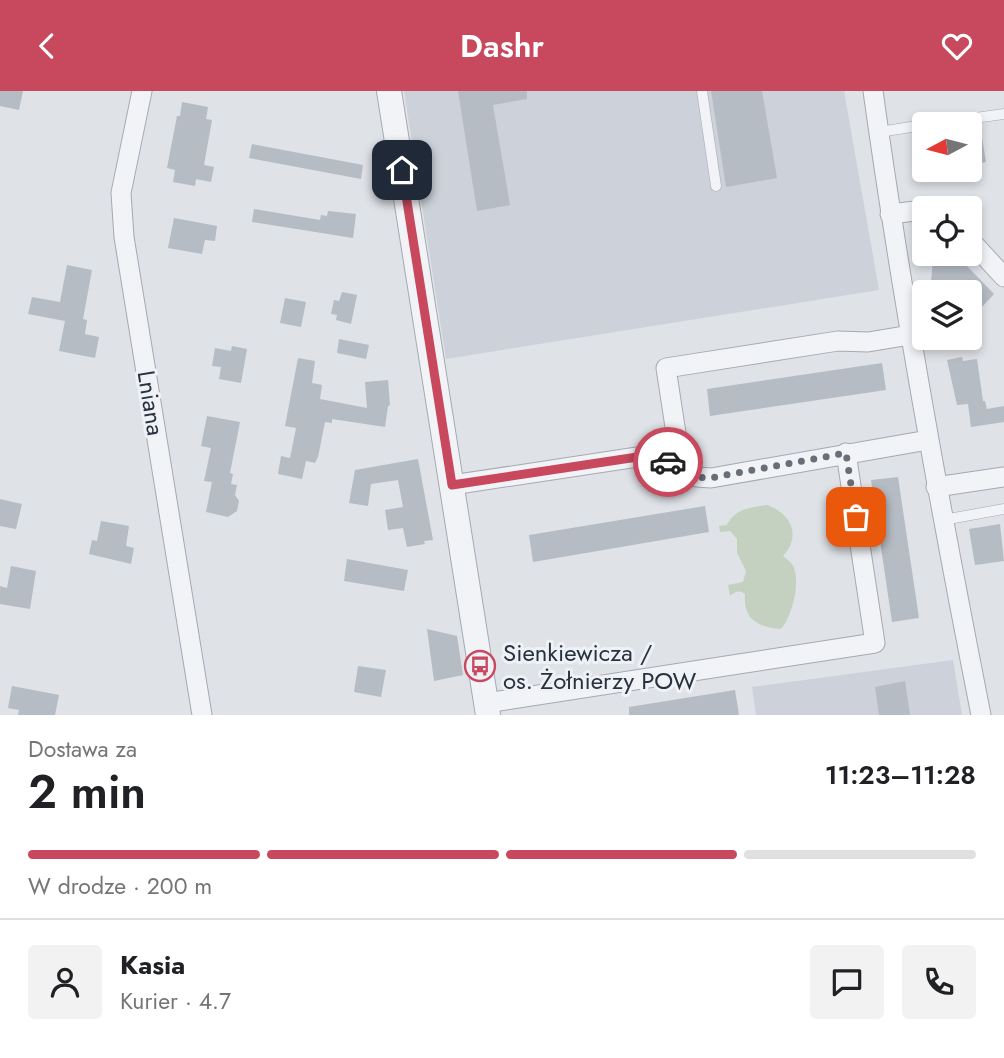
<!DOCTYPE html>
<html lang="pl">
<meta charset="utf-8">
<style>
:root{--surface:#fff;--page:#f2f2f2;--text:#202124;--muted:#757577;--line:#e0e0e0;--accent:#c8495e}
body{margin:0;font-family:Jost,sans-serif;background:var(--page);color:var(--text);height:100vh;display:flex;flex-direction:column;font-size:26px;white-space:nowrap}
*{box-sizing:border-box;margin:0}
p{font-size:23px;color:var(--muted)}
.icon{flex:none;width:38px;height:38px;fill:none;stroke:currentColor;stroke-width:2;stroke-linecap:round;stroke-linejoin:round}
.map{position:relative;height:624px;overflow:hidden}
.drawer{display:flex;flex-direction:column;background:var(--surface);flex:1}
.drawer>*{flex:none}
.needle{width:46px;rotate:263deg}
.tools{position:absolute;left:912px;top:21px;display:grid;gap:14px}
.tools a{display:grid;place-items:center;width:70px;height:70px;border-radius:7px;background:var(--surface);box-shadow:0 4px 10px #0003;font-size:35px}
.pin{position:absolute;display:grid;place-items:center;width:60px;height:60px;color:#fff;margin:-30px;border-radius:14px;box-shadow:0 4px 10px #0006}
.courier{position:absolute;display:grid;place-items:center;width:70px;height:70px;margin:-35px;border:5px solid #c8495e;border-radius:50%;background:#fff;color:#222;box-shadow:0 2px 9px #0007}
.headline em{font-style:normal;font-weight:600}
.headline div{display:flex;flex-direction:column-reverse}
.headline{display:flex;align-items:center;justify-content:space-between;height:119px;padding:0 28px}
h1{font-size:46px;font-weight:600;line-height:52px}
.bar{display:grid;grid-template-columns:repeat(4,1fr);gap:10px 7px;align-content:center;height:84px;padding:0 28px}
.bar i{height:9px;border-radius:5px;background:var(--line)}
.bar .on{background:var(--accent)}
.bar p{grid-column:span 4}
.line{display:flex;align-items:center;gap:18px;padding:0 28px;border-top:2px solid var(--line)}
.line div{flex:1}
.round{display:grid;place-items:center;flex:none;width:74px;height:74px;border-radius:7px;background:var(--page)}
header{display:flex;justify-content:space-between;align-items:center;height:91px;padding:0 28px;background:var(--accent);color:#fff;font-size:32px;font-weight:600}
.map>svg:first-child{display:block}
</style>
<header><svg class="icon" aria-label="back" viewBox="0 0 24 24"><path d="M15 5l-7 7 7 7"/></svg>Dashr<svg class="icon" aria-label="heart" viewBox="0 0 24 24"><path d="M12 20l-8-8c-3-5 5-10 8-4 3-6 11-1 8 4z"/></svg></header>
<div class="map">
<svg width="1004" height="624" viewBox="0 0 1004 624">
<rect width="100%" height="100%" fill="#dfe2e7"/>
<g fill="#cdd1d9">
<polygon points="404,0 844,0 879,199 446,268"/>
<polygon points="953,569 962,624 756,624 752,596"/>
</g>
<path fill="#c5d1c0" d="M767,414C791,422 802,445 783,465C786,468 790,470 792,473C802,488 792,526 781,538C757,536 743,528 745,503C739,498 735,501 730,505L728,494L743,491L746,480L737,462V448L730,440L720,441L719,435L727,434C734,418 751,416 767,414Z"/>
<g fill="#b6bcc4">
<polygon points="0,0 23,0 19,19 0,15"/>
<polygon points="458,0 527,0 527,8 493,14 510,114 477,120"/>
<polygon points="711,0 762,0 777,87 726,96"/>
<polygon points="182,11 208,16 206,28 212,29 204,74 214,76 211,91 196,88 195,95 173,91 175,79 167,77 177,25 180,25"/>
<polygon points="980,34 986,71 970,74 970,35"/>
<polygon points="252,53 363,74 361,88 249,67"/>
<polygon points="254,118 320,129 321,124 327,125 328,120 356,123 353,147 252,131"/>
<polygon points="174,127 217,135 215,150 205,149 202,163 168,157"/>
<polygon points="933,167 957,168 963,171 994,203 982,216 959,192 931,191"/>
<polygon points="67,174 92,179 83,228 87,229 85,243 99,246 95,267 59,260 65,230 28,223 32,206 60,211"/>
<polygon points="342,201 357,204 351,233 336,229 337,224 331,223 334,209 339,210"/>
<polygon points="285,207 306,211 301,236 280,232"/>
<polygon points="339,248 369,254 366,268 337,262"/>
<polygon points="232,255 247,258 241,292 219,288 221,276 212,275 215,257 231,260"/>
<polygon points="962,266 963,270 977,268 983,310 985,310 987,318 1004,315 1004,331 971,336 968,313 957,314 947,269"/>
<polygon points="298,267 315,270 312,292 322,294 320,308 367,317 365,291 388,289 390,314 388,315 385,336 332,328 332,332 325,331 318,366 315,372 306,370 302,388 278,383 281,365 290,367 296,337 285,335"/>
<polygon points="882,272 886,299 710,325 707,298"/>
<polygon points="207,325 240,331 230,382 233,383 231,393 237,394 235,404 239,410 237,420 228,426 206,421 212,391 204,390 211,357 201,355"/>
<polygon points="418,368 433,449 424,450 425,453 407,456 403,437 388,439 385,419 403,416 398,389 371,393 368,415 349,412 355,379"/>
<polygon points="898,386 919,527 892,531 871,389"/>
<polygon points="0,408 22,413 16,438 0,435"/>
<polygon points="705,415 709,441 533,471 529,444"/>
<polygon points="101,430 129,435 126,455 134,457 131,473 89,463 92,449 97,450"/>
<polygon points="1000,433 1004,470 975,474 969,438"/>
<polygon points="347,468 408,479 404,500 344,490"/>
<polygon points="11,475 36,480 30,518 0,513 0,495 7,497"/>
<polygon points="427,538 457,545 463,584 434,590"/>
<polygon points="358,575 386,579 381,606 354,601"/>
<polygon points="905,590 910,624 879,624 875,596"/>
<polygon points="12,595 59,604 55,624 18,624 19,619 8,617"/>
<polygon points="735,599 739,624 629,624 629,616"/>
</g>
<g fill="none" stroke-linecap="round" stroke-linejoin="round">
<g stroke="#a5a9b1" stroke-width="11">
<g id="service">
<polyline points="702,0 716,95"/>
<polyline points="932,33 1004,23"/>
<polyline points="879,41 924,34"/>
<polyline points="943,429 1004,418"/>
</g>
</g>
<g stroke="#a5a9b1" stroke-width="21">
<g id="minor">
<polyline points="142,0 121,102 124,146 202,624"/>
<path d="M873,0C902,209 940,417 981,624"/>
<polyline points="938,117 939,117"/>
<polyline points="890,123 924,119"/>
<polyline points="970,149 1004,186"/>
<polyline points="910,244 868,251 838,250 666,277 681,375 697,386 711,387 928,349"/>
<polyline points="452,394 644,365 655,366 681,375"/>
<polyline points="936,396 1004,386"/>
<polyline points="486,612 875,552 846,362"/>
</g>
</g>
<g stroke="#a5a9b1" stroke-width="26">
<polyline id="tertiary" points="389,0 488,624"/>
</g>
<use href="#service" stroke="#f1f3f6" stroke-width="10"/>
<use href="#minor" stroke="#f1f3f6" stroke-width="19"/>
<use href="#tertiary" stroke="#f1f3f6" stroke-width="24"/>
</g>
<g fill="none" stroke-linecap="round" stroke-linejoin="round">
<polyline stroke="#696f79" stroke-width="7" stroke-dasharray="0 12.6" points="668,371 697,386 710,387 846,362 856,426"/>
<polyline stroke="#c8495e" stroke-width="9" points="402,79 452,394 644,365 668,371"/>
</g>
<defs>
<g id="bus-ring" transform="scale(1.575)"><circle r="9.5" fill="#eef1f5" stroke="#c8495e" stroke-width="1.5"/><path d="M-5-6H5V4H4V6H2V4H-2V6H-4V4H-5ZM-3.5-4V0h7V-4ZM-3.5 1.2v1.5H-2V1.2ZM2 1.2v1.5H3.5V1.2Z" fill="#c8495e"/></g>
</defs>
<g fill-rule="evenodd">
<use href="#bus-ring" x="480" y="575"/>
</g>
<g text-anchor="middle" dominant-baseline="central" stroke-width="6" stroke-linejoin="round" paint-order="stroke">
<g font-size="24" fill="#29313e" stroke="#eef1f5">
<text transform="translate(151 312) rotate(81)">Lniana</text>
</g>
<g font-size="24" fill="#29313e" stroke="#eef1f5" text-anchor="start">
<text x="503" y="561">Sienkiewicza /<tspan x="503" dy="28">os. Żołnierzy POW</tspan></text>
</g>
</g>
</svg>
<div class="tools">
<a><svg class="needle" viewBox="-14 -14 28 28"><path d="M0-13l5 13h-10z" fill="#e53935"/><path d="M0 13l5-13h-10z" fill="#757577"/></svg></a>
<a><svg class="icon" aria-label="locate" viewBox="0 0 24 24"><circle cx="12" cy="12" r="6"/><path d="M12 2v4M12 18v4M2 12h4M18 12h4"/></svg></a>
<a><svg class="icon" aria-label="layers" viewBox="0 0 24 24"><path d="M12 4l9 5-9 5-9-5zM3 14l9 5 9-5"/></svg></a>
</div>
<div class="pin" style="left:856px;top:426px;background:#ea580c"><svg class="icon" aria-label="bag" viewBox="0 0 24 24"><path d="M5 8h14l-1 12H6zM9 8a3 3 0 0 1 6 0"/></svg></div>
<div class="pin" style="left:402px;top:79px;background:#1f2937"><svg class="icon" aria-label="home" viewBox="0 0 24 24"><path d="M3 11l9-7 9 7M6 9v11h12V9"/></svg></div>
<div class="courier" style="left:668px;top:371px"><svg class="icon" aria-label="car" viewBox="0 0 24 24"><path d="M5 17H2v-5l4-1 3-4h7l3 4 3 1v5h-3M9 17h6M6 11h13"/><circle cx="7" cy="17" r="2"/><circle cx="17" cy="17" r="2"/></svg></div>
</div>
<section class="drawer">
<div class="headline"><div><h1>2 min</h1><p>Dostawa za</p></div><em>11:23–11:28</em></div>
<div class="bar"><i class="on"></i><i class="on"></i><i class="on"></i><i></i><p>W drodze · 200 m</p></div>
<div class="line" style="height:126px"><a class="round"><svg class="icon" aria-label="person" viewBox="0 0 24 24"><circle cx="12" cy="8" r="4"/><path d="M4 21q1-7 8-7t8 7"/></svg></a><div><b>Kasia</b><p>Kurier · 4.7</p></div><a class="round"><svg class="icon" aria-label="chat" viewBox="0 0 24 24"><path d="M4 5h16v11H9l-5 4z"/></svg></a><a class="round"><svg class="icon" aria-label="phone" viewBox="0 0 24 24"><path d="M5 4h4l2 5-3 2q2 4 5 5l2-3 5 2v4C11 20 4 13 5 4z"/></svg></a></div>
</section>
